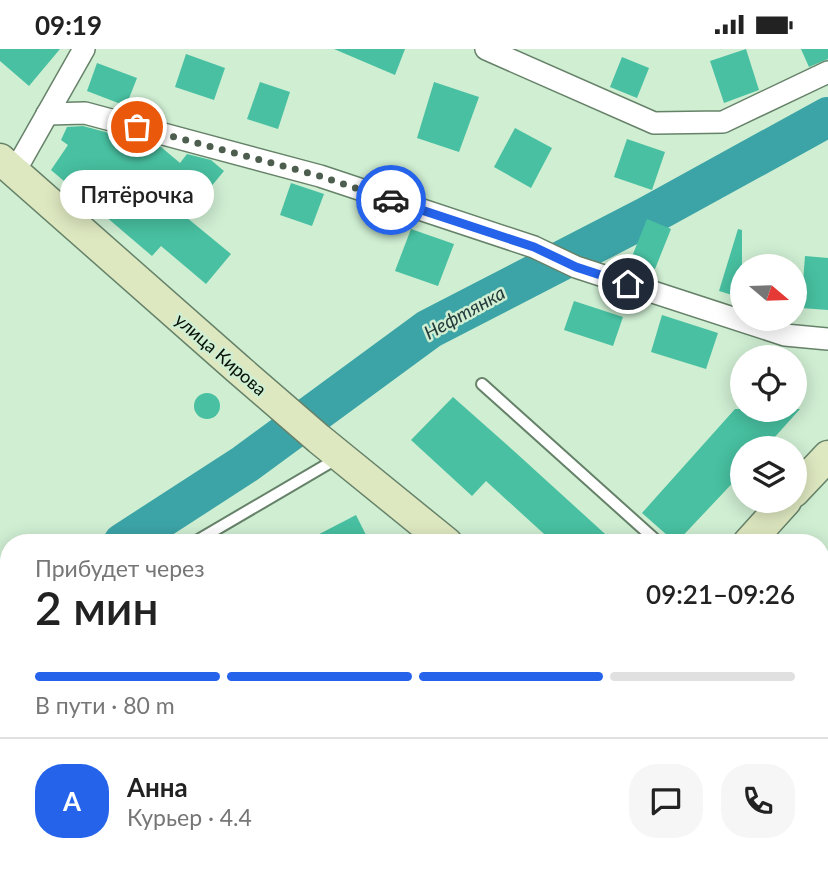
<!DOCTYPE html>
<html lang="ru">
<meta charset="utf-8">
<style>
:root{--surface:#fff;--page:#f6f6f6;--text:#222;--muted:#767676;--line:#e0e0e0;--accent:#2563eb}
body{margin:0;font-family:Lato,sans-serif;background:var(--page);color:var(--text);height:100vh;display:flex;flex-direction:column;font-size:26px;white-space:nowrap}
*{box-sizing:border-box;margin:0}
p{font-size:23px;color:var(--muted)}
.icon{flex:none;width:38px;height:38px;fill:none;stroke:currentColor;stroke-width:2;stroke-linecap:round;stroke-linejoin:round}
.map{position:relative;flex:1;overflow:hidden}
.drawer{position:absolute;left:0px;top:485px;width:830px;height:345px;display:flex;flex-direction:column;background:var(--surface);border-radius:28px 28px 0 0;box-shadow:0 4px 18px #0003}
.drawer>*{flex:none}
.needle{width:46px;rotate:109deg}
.buttons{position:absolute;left:730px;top:205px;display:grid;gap:14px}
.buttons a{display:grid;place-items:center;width:77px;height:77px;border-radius:50%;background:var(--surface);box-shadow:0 4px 18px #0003;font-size:35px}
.pin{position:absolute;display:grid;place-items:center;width:60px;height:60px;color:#fff;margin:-30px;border:4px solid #fff;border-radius:50%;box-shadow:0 2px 7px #0007}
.courier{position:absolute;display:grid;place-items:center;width:70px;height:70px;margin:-35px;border:5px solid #2563eb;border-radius:50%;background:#fff;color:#222;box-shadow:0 2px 9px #0007}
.bubble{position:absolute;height:49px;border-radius:24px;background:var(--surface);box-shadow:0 4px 18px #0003;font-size:23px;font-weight:600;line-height:49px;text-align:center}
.headline em{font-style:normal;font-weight:600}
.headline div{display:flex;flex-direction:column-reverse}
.headline{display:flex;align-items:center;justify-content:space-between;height:119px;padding:0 35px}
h1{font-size:46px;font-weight:600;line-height:52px}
.bar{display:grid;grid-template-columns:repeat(4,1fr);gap:10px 7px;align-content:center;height:84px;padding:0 35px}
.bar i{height:9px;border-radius:5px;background:var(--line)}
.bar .current{background:var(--accent)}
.bar p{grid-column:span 4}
.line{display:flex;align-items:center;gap:18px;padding:0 35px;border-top:2px solid var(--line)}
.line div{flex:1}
.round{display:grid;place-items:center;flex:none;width:74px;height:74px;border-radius:28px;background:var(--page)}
.status{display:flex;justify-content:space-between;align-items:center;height:49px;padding:0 35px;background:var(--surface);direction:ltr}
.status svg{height:19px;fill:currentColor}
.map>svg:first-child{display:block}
</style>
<div class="status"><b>09:19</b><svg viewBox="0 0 49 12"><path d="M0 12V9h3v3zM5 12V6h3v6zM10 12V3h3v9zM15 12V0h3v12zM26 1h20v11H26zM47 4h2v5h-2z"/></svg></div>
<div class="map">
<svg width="828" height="829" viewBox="0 0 828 829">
<rect width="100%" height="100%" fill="#cfeed2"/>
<polygon fill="#3ca4a7" points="0,629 9,650 9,821 82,821 86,829 0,829"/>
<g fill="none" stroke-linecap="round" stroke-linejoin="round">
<g stroke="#3ca4a7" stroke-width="40">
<polyline points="123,494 245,415 429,280 648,167 828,68"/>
<polyline points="0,571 9,566"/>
</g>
</g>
<g fill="#48c0a1">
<polygon points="0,0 60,0 29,37 0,12"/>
<polygon points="334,0 405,0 395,26"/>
<polygon points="746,0 759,41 724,54 710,12"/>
<polygon points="801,0 828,0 828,10 809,18"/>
<polygon points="186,5 225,19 214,51 175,38"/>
<polygon points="622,8 649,19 637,49 610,38"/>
<polygon points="97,14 137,29 126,57 87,42"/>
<polygon points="260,33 290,43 278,80 247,70"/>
<polygon points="434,33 479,48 459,103 417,89"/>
<polygon points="83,77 161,98 180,114 187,105 211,111 224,122 186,168 231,205 206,235 161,197 152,207 51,121 68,96 61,91 67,78"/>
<polygon points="515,79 552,99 531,139 494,118"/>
<polygon points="627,90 665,103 652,141 614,128"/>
<polygon points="291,134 324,145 312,177 280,166"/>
<polygon points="647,170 671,180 655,220 631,210"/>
<polygon points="411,180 454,195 438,237 395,222"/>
<polygon points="738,180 742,181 742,249 719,242"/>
<polygon points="805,207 828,209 828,261 801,259"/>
<polygon points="574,252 623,268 613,297 564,281"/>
<polygon points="662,266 718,284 706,320 651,303"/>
<circle cx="207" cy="357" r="13"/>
<polygon points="453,348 515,403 615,494 554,494 486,432 472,447 411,391"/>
<polygon points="735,360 800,360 765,399 742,399 742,424 676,494 642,464"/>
<polygon points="356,466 370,494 302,494"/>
</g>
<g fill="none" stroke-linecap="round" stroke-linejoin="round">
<g stroke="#668269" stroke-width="14">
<g id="lane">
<polyline points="482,335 659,494"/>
<polyline points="193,494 338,409"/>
<polyline points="159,821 163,829"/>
</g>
</g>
<g stroke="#668269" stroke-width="24">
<g id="street">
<polyline points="486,0 654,74 723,73 828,23"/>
<polyline points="47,65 85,64 320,127 534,198 576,218 785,286 828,290"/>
<polyline points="15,122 84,0"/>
<polyline points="802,829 828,819"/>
</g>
</g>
<g stroke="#668269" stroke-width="33">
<g id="secondary">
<polyline points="0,110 237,319 319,390 447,494"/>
<polyline points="794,443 828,407"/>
<polyline points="748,494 786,452"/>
<polyline points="703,821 705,829"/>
</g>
</g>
<use href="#lane" stroke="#fff" stroke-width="10"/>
<use href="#street" stroke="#fff" stroke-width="21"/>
<use href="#secondary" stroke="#dee8c0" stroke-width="30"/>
</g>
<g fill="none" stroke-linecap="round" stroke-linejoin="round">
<polyline stroke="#4d5e4f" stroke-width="7" stroke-dasharray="0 12.6" points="137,78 320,127 391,151"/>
<polyline stroke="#2563eb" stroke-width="9" points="391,151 534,198 576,218 628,235"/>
</g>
<g text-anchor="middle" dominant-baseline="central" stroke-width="5" stroke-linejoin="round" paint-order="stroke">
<g font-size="18" fill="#071108" stroke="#cfeed2">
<text transform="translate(221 305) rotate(41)">улица Кирова</text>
</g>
<g font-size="19" font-style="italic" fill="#243b3c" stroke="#cfeed2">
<text transform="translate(464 263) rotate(-29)">Нефтянка</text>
</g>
</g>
</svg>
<div class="buttons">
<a><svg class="needle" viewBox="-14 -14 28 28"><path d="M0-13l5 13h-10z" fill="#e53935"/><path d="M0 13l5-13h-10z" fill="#767676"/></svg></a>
<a><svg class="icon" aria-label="locate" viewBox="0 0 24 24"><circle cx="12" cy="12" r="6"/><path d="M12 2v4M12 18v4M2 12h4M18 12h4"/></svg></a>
<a><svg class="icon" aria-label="layers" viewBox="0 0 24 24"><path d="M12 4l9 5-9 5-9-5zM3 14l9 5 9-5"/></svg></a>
</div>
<div class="pin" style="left:137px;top:78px;background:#ea580c"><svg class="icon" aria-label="bag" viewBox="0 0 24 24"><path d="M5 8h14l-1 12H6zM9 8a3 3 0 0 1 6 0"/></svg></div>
<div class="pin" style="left:628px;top:235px;background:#1f2937"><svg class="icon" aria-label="home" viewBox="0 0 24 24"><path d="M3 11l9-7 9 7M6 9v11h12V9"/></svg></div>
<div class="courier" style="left:391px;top:151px"><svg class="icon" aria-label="car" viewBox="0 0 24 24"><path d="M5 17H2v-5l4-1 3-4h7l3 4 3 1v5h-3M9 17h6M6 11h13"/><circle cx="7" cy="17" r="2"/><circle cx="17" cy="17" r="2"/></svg></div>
<div class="bubble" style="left:60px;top:121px;width:154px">Пятёрочка</div>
<section class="drawer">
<div class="headline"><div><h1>2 мин</h1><p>Прибудет через</p></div><em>09:21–09:26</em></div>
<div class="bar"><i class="current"></i><i class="current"></i><i class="current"></i><i></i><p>В пути · 80 m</p></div>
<div class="line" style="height:126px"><b class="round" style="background:var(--accent);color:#fff">А</b><div><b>Анна</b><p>Курьер · 4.4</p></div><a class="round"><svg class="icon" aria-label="chat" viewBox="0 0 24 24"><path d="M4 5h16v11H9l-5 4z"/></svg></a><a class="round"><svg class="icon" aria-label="phone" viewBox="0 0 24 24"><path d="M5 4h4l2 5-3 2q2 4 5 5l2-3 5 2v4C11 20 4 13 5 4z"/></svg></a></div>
</section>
</div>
